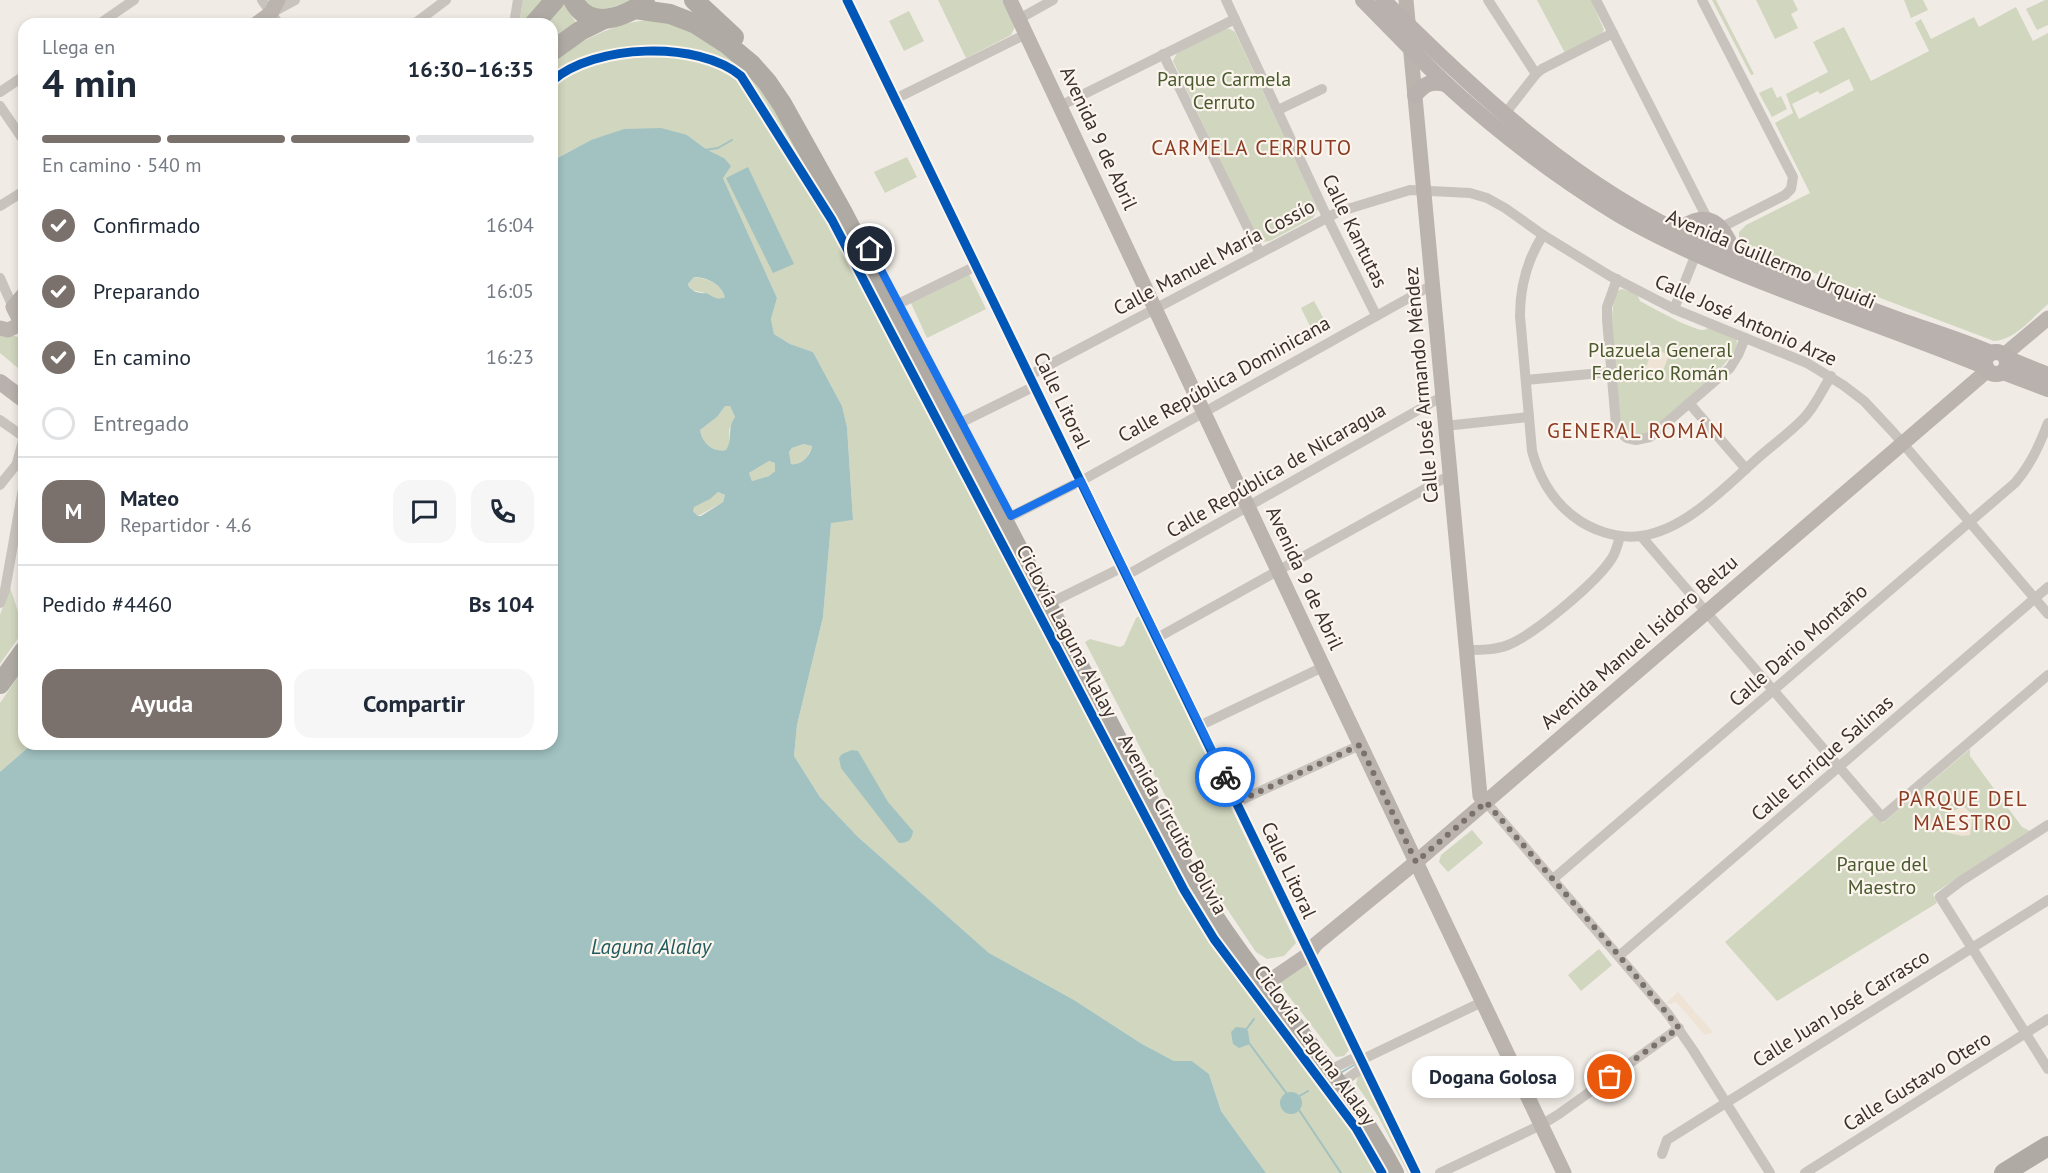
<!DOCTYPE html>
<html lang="es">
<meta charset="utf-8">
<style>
:root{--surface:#fff;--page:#f6f6f7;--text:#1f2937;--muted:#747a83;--line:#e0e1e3;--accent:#7a716c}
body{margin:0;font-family:"PT Sans",sans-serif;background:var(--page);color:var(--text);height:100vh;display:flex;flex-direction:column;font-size:22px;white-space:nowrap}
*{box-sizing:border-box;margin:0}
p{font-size:20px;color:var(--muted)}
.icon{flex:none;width:33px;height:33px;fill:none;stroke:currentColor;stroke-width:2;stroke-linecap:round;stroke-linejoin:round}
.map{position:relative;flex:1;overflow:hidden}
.sheet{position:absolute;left:18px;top:18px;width:540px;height:732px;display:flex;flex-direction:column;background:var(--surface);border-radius:18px;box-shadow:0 3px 9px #0003}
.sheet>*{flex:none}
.pin{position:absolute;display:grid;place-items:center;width:51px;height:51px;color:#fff;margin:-26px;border:3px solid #fff;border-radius:50%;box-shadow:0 2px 6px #0007}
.courier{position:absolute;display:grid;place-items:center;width:60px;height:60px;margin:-30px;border:4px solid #1a73e8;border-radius:50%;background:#fff;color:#222;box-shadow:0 2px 8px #0007}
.bubble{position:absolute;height:42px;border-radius:18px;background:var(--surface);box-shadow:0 3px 9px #0003;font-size:20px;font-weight:800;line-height:42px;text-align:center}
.headline em{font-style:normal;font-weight:800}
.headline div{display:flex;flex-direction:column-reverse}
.headline{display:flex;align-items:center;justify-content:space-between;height:102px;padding:0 24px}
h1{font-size:39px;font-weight:800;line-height:45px}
.bar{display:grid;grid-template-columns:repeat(4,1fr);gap:9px 6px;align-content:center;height:72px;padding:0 24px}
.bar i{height:8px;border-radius:4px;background:var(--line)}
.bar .selected{background:var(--accent)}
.bar p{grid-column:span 4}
.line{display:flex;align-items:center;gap:15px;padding:0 24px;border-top:2px solid var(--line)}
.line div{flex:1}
.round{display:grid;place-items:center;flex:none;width:63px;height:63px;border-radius:18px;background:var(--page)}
ol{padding:0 24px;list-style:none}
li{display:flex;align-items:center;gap:18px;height:66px}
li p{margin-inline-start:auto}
li .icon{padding:6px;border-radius:50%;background:var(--accent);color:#fff;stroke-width:4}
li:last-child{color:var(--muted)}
li i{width:33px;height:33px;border:3px solid var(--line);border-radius:50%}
.action{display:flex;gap:12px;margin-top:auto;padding:12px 24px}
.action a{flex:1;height:69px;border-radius:18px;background:var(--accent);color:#fff;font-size:24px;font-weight:800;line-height:69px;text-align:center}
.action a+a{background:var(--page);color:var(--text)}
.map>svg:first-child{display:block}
</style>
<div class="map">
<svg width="2048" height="1173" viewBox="0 0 2048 1173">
<rect width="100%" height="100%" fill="#f0ebe5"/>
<g fill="#d1d6bf" fill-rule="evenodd">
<polygon points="523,0 543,0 524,22 520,19"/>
<polygon points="582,0 634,0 600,11 593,10"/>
<polygon points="938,0 1002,0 1015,27 1011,35 966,58"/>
<polygon points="1537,0 1591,0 1604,30 1602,33 1565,53"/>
<polygon points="1712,0 1716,0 1754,74 1751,75"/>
<polygon points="1756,0 1793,0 1798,10 1791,14 1798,28 1775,39"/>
<polygon points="1904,0 1923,0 1928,10 1911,18"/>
<polygon points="2045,0 2048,0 2048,25 2037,30 2026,9"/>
<polygon points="563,3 577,24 552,39 552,24 546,24"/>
<path d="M2016,7L2033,41L2048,33V304C2033,317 2015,340 1994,341L1743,246L1739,241V232L1746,225L1810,193L1775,123L1793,113L1786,94L1828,72L1813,42L1844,27L1871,81L1929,51L1915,23L1921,19L1931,39L1974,17L1979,27ZM1849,79L1854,90L1799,119L1792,104L1818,91L1820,94Z"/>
<polygon points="909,11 924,41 904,51 889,21"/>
<path d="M647,20C687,23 728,47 754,78C766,93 776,109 787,124L1117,752L1317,1067L1387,1173H1266L1221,1111L1209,1074L1192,1061H1174L1142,1044L1074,1000L989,953L858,837L820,797L794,756L797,725L823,617L831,522L853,520L847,427L842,406L813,352L790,344L774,334L771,319L777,298L723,178L724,158L706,149L687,135L591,140L552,161V60C582,41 611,24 647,20Z"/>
<polygon points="1224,28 1230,29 1235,32 1318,209 1313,218 1270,241 1263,242 1256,236 1173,61 1177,53"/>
<polygon points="1772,87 1777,98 1781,96 1787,109 1772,117 1759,93"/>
<polygon points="907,157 917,177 885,193 874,172"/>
<polygon points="969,274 986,309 927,338 911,303"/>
<path d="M694,277C707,278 721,284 725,297L721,299L711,298L709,294L692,290L688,284Z"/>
<path d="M1622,289L1637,294L1640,301C1651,307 1692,330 1703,330C1707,330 1707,327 1711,328C1717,328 1733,335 1736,339C1747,355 1661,421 1648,433C1637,438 1629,434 1621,427C1617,386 1604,329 1617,291Z"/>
<polygon points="1314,301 1325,321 1311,328 1301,308"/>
<polygon points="0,333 19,337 24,343 24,373 0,353"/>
<path d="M725,405L730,406L735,417L729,430L730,444L726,450C713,453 702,443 700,430L717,417Z"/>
<path d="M805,444L812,446C810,455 801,466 791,464L789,452L792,448Z"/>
<polygon points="769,461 775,463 775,471 769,476 752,481 749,473"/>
<polygon points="718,492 725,495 723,502 698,516 693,511 693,507 704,502"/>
<polygon points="10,587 24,630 0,664 0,615"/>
<polygon points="1139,616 1296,943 1284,956 1267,959 1256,952 1215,891 1085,642 1090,639 1120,647 1124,645 1136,618"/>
<polygon points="24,668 24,744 32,744 0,772 0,703"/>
<polygon points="1970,749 1970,756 2022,827 2030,831 1933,894 1937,903 1777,1001 1725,942 1874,814 1883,823"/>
<polygon points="1472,830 1483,843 1448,872 1439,862 1441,855"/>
<polygon points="1599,949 1612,965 1581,991 1568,975"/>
<polygon points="1306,963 1309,965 1349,1050 1344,1056 1336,1057 1277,981"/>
<polygon points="1361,1073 1412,1173 1408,1173 1378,1116 1356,1084 1358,1076"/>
</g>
<g fill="#eee3d5">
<polygon points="1653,348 1669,355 1661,376 1645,370"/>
<polygon points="1963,806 1973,815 1970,835 1962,836 1946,832 1950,813"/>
<polygon points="1678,992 1694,1011 1713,1032 1705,1035 1676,1002 1671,1004 1666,1003"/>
</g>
<g fill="#a1c2c1" fill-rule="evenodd">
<path d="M661,128L687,135L706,149L724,158L731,166L723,178L777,298L771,319L774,334L790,344L813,352L842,406L847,427L853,520L831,523L823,617L797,725L794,756L820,797L858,837L989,953L1074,1000L1142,1044L1174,1061H1192L1209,1074L1221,1111L1266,1173H0V772L32,744H552V161L591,140L624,129ZM694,277C707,277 721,284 725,297C716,301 713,296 706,293C699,294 690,291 688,284ZM725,406H730L735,417C726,430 734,438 726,450C713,453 702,443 700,430L717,417ZM804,444L812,446C811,455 801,466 791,464L789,452L792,448ZM769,461L775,463V471L769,476L752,481L749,473ZM718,492L725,495L723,502L701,516H698L693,511L694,507L710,499Z"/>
<polygon points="748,167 794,264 773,273 726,178"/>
<path d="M852,750L858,751L888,802L913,831C912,840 908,843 899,843L841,768L839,758L842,754Z"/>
<polygon points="1236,1027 1245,1028 1248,1031 1250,1044 1239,1048 1233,1044 1231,1032"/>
<circle cx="1291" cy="1103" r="11"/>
</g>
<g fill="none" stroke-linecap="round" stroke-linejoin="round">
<g stroke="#a1c2c1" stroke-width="2">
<polyline points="705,150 718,148 732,140"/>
<polyline points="1245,1031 1254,1019"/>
<polyline points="1249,1043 1287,1094"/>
<polyline points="1342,1072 1354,1065"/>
<polyline points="1298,1097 1308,1091"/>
<polyline points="1299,1110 1341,1173"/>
</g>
<g stroke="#c9c3be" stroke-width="10">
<polyline points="262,0 279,24"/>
<polyline points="847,0 1416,1173"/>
<polyline points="1226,0 1327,217 1376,315"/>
<polyline points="1488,0 1536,74"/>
<polyline points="1596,0 1708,220"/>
<polyline points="1702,0 1793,177 1791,189 1785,195 1720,228"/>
<polyline points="271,13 295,0"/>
<polyline points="1019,19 1053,0"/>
<polyline points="99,24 134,0"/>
<polyline points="414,24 446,0"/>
<polyline points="514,24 518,0"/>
<polyline points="1163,54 1260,253"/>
<polyline points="0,92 24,76"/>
<polyline points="895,99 1026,34"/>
<polyline points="0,106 24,141"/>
<polyline points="1060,106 1235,19"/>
<polyline points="1278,110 1322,89"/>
<polyline points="1504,115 1536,74 1542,69 1613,33"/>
<polyline points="0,206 24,191"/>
<path d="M1543,235C1527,260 1520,287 1520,316L1532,451C1539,477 1551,499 1573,516C1592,531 1618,539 1641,536C1686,530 1726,486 1758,458C1773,445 1789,433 1803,419C1815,407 1822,390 1831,376"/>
<polyline points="0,278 13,307"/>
<polyline points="1617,279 1607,307 1607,319 1616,425 1622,434 1627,438 1636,440 1650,437 1730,368 1738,355 1745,338"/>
<polyline points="892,307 976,266"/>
<polyline points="1674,309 1696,254"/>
<polyline points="1030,375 1338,212 1410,190 1470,193 1487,198 1505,208 1543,235 1610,276 1674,309 1807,363 1843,385 1864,401 1893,432 2048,614"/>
<polyline points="1526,380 1611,372"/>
<polyline points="1689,403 1746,469"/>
<polyline points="0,420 24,437 17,463"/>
<polyline points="954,426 1035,386"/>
<polyline points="1445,426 1529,417"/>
<polyline points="0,485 20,460"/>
<polyline points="1002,521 1081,481 1432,285"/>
<polyline points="1641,536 1882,817 2048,675"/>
<polyline points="1127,575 1443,396"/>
<polyline points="0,603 5,590 24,483"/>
<polyline points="1046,605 1123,567"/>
<polyline points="1157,638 1450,475"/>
<path d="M1467,650C1481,650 1495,650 1508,645C1535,634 1597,582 1612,558C1616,552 1618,544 1620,536"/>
<polyline points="1199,726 1323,667"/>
<polyline points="1237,802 1360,745"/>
<polyline points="1486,802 1668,1014 1693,1050 1770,1173"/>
<polyline points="2048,825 1961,881 1940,897 2048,1069"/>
<path d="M1553,879L2015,483C2031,464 2039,446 2048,423"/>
<polyline points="1619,956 2048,587"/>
<polyline points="1328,1071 1352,1059 1361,1060 1482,1002"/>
<polyline points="1339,1085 1359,1070 1361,1060"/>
<polyline points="1662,1154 1667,1140 2048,900"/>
<polyline points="1440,1173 1541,1125 1559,1114 1679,1028"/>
<polyline points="1805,1173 2048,1019"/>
</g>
<g stroke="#bab3ae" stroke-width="15">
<polyline points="1010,0 1329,679 1564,1173"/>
<polyline points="1406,0 1480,796 1486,802"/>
<polyline points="256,24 271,13 278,0"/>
<polyline points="24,294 13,307 24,329"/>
<polyline points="0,328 8,330 21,324"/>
<polyline points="2004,355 2048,318"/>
<polyline points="1262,986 1309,954 1316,944 1416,862 1988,370"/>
</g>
<g stroke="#b8b1ad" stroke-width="16">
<path d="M1363,0C1391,28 1418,57 1446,84C1498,132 1556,176 1616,213C1654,236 1695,254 1735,271C1818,305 1903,333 1986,367"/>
<path d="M1383,0C1481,97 1575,186 1702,243C1768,273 1837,297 1905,322C1934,332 1963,341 1991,353"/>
<path d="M1415,95C1425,83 1431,81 1446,84"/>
<path d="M1680,232C1690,219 1709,214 1721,229C1728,237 1731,248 1738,257"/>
<circle cx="1996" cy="363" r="11"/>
<polyline points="2006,358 2048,375"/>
<polyline points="2003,372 2048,389"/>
<polyline points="0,382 24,400"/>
</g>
<g stroke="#afaaa4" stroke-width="20">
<path d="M573,0C589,31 621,18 645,3"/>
<polyline points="694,0 734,37"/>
<path d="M635,9L670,14L696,24L727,44L751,64L767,82L782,104L844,215L1191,881C1252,983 1338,1068 1394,1173"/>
<polyline points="534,24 555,0"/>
<polyline points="552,51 580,31 602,20"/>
<polyline points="0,684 24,651"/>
<polyline points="2004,1173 2048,1146"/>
</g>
<g stroke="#fbf5ee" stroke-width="13">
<g id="cycleway">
<polyline points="847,0 1416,1173"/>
<path d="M552,81C594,44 698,40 741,76L832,220L1184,890L1214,939L1356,1128L1382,1173"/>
</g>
</g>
<use href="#cycleway" stroke="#0057b8" stroke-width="9"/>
</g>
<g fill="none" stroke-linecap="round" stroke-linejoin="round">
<polyline stroke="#7a716c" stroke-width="6" stroke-dasharray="0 10.8" points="1225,777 1237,802 1360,745 1416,862 1486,802 1615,951 1679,1028 1610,1077"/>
<polyline stroke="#1a73e8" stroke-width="8" points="870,249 1011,516 1081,481 1225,777"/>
</g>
<g text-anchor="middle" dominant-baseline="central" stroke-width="4.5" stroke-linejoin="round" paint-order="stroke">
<g font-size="20" fill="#4a5a2e" stroke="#fbf5ee">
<text x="1224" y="79">Parque Carmela<tspan x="1224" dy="23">Cerruto</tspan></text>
<text x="1660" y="350">Plazuela General<tspan x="1660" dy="23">Federico Román</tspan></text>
<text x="1882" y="864">Parque del<tspan x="1882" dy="23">Maestro</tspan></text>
</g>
<g font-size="20" fill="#3b302b" stroke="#fbf5ee">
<text transform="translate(1099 138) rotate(65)">Avenida 9 de Abril</text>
<text transform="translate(1355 231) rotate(64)">Calle Kantutas</text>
<text transform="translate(1214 257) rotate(-28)">Calle Manuel María Cossío</text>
<text transform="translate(1771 259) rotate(23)">Avenida Guillermo Urquidi</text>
<text transform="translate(1746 320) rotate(24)">Calle José Antonio Arze</text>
<text transform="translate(1224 379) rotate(-29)">Calle República Dominicana</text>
<text transform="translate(1421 385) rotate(-95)">Calle José Armando Méndez</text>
<text transform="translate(1062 400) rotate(64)">Calle Litoral</text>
<text transform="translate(1276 470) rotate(-30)">Calle República de Nicaragua</text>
<text transform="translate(1305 578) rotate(65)">Avenida 9 de Abril</text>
<text transform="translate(1067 631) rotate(62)">Ciclovía Laguna Alalay</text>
<text transform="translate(1639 642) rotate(-41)">Avenida Manuel Isidoro Belzu</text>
<text transform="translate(1798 645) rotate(-41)">Calle Dario Montaño</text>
<text transform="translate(1822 758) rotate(-41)">Calle Enrique Salinas</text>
<text transform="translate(1173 824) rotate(61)">Avenida Circuito Bolivia</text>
<text transform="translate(1289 870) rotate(65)">Calle Litoral</text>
<text transform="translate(1841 1008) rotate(-32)">Calle Juan José Carrasco</text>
<text transform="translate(1315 1045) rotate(54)">Ciclovía Laguna Alalay</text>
<text transform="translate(1917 1081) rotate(-32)">Calle Gustavo Otero</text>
</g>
<g font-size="21" letter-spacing="1.5" fill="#8c3b22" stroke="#fbf5ee">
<text x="1252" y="147">CARMELA CERRUTO</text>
<text x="1636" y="430">GENERAL ROMÁN</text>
<text x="1963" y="798">PARQUE DEL<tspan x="1963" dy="24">MAESTRO</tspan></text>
</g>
<g font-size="21" font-style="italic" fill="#1f5a5e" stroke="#fbf5ee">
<text x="651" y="946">Laguna Alalay</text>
</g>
</g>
</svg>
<div class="pin" style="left:1610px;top:1077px;background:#ea580c"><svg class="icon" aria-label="bag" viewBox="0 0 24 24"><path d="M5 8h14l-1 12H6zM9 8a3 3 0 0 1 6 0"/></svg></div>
<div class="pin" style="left:870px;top:249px;background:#1f2937"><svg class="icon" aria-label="home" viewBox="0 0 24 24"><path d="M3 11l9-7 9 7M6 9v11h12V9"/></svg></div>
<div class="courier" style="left:1225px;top:777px"><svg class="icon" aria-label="bike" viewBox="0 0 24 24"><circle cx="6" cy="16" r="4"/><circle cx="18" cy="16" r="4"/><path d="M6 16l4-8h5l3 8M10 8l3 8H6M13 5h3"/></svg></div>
<div class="bubble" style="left:1412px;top:1056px;width:162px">Dogana Golosa</div>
<section class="sheet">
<div class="headline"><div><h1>4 min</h1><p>Llega en</p></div><em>16:30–16:35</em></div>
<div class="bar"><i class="selected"></i><i class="selected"></i><i class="selected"></i><i></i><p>En camino · 540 m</p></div>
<ol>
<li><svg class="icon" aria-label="check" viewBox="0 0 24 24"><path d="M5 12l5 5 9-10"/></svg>Confirmado<p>16:04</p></li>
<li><svg class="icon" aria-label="check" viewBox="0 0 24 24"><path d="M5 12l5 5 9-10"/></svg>Preparando<p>16:05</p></li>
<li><svg class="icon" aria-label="check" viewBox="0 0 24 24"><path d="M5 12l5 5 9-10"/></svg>En camino<p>16:23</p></li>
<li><i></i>Entregado</li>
</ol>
<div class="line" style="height:108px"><b class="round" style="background:var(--accent);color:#fff">M</b><div><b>Mateo</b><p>Repartidor · 4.6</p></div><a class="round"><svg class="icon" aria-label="chat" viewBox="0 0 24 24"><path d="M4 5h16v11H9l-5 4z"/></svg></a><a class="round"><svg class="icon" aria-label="phone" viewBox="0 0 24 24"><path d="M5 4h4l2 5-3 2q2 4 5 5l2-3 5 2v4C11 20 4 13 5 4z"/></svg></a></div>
<div class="line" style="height:78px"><div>Pedido #4460</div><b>Bs 104</b></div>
<div class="action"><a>Ayuda</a><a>Compartir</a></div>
</section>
</div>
